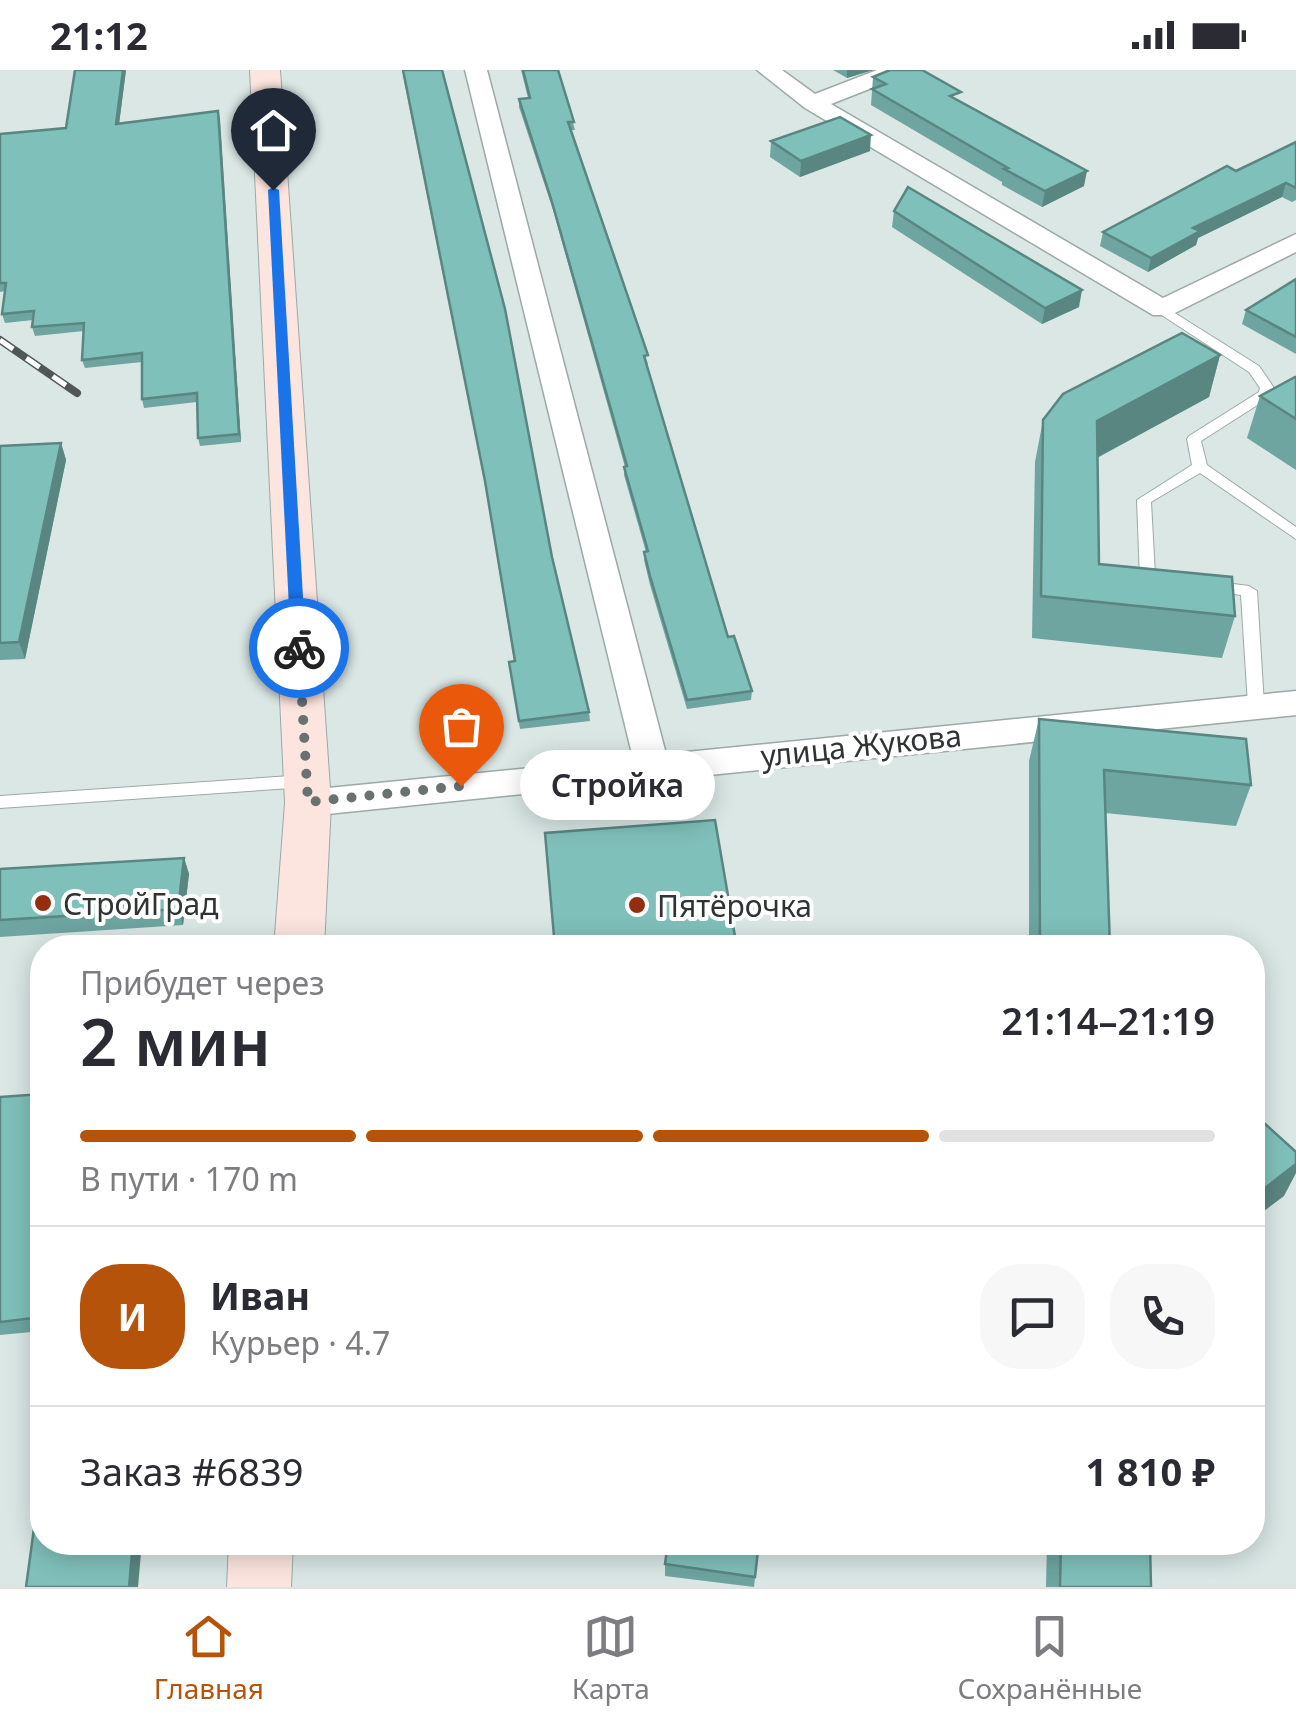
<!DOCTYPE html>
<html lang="ru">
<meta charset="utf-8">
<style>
:root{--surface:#fff;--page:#f7f7f7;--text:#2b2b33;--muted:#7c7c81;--line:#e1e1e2;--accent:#b45309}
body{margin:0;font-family:"Noto Sans",sans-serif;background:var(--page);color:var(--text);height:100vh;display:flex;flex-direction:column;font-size:38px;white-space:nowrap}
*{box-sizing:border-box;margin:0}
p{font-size:32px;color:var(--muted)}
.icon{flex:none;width:55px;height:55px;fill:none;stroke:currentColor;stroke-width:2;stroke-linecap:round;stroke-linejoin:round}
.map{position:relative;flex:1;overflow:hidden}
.sheet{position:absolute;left:30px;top:865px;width:1235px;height:620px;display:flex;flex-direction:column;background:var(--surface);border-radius:40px;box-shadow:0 5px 25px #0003}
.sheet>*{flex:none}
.pin{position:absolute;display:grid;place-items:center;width:85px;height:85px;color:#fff;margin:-102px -42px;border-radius:50% 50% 50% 0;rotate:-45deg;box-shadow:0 0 10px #0007}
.pin .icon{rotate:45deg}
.courier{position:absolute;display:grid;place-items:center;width:100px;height:100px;margin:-50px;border:8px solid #1a73e8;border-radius:50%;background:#fff;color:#222;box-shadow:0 2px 12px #0007}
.bubble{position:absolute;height:70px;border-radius:35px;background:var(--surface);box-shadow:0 5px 25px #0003;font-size:32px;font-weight:600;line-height:70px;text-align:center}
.overview em{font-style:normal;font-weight:600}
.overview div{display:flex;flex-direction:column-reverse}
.overview{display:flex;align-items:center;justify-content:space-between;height:170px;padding:0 50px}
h1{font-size:65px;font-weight:600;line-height:75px}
.bar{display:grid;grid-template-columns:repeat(4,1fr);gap:15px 10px;align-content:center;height:120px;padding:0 50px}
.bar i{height:12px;border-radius:8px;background:var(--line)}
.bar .current{background:var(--accent)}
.bar p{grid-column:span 4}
.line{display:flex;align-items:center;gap:25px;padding:0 50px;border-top:2px solid var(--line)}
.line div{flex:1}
.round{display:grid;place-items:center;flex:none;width:105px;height:105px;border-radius:40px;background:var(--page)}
.status{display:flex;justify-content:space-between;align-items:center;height:70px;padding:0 50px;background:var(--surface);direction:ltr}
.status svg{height:28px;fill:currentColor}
.dock{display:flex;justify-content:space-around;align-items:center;height:140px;border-top:2px solid var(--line);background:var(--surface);font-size:28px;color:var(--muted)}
.dock a{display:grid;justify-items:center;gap:5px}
.dock .current{color:var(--accent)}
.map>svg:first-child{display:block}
</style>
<div class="status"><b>21:12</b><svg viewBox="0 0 49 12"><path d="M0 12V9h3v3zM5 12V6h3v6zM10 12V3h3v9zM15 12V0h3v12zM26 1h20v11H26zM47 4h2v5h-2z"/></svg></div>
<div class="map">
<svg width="1296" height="1517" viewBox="0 0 1296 1517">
<rect width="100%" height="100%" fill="#dae7e5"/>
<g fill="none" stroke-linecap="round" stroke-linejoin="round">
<g stroke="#9ca9a7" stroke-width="2">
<g id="lane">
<polygon points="1162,235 1259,296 1274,318 1270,327 1201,371 1207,395 1296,457 1296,469 1200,403 1151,432 1155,505 1164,507 1167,511 1159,516 1143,513 1140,509 1137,430 1192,395 1187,369 1189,366 1259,322 1260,318 1249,302 1157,242 1157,236"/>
<polygon points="1210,511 1249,516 1257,521 1264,635 1262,639 1256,641 1248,635 1241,525 1205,520 1202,516 1205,512"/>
<polygon points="306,705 315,711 306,717 0,738 0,726"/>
</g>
</g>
<g stroke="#9ca9a7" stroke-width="3">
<g id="street">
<polygon points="465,0 487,0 666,684 1296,621 1296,645 308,746 296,742 291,733 296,724 308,720 633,688"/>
<polygon points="757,0 782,0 815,24 877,0 908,0 905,5 831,34 1163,228 1296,164 1296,182 1171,245 1153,245 805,38"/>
</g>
</g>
<g stroke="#9ca9a7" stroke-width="2">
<g id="secondary">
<polygon points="250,0 280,0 331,733 324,878 274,878 285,733"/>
<polygon points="229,1472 293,1472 291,1517 227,1517"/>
</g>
</g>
<use href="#lane" fill="#fff" fill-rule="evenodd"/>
<use href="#street" fill="#fff" fill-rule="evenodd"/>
<use href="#secondary" fill="#fce5df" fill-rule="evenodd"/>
<g stroke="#515757" stroke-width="8">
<polyline id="rail" points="0,270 77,323"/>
</g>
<use href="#rail" stroke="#fff" stroke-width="5" stroke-dasharray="16" stroke-linecap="butt"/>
</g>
<g fill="#6ea5a0">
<polygon points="126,0 119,54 218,41 241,372 200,376 198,368 197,332 144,338 142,329 142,292 85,298 82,290 84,261 35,266 32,257 33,250 5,253 2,244 5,221 0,222 0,64 66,58"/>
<polygon points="402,0 552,487 589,642 590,651 520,659 510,600 509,592 514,591 486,420"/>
<polygon points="521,0 558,0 575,60 571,60 648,294 646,294 728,567 752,621 751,630 687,639 650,515 644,490 646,482 624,405 625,397 553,140 519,37 519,29 528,28"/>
<polygon points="833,0 873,0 847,8"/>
<polygon points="873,7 959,31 1084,116 1042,137 1002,115 1002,112 871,35"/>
<polygon points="771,71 870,81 800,107 770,87"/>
<polygon points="1296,72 1296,130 1292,132 1282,127 1198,168 1196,175 1148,202 1100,176 1103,162"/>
<polygon points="894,141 1079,237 1042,254 892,157"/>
<polygon points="1296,209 1296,284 1242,254 1246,240"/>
<polygon points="1220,285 1209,327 1097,388 1099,494 1235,546 1222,588 1032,568 1035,392 1043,350"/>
<polygon points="1296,308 1296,400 1247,368 1260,326"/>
<polygon points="61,373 66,390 25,589 0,590 0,376"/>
<polygon points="1039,649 1251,715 1236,756 1105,743 1110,878 1029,878 1029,691"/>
<polygon points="184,788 189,804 183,855 0,867 0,799"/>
<polygon points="42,1024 42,1106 41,1121 42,1120 42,1261 0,1265 0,1027"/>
<polygon points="759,1472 754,1517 665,1506 665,1494"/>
<polygon points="1047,1472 1150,1472 1151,1517 1046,1517"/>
</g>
<g fill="#5a8682">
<polygon points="123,0 126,0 118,62 116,54"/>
<polygon points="847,0 873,0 847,8"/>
<polygon points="218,41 220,49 241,372 239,364"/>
<polygon points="871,65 870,81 800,107 801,91"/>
<polygon points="1087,101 1084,116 1042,137 1045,121"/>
<polygon points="1286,113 1282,127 1198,168 1196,175 1148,202 1151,188 1193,158"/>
<polygon points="1082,220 1079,237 1042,254 1045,238"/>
<polygon points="1220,285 1209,327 1087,393 1097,351"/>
<polygon points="61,373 66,390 25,589 19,572"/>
<polygon points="184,788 189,804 183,855 178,839"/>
<polygon points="42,1041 42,1106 39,1135 32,1121"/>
<polygon points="1296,1094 1296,1103 1284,1126 1252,1150 1252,1128"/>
<polygon points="133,1472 142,1472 138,1517 129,1517"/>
</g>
<g fill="#80c0ba" stroke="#5a8682" stroke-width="2.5">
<polygon points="75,0 123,0 116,54 218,41 239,364 198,368 197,323 142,329 142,283 82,290 84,253 32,257 34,241 2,244 6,213 0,213 0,64 66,58"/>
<polygon points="403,0 442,0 505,239 552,487 589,642 519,651 509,592 515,591 485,411"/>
<polygon points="523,0 558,0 574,52 568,52 648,285 644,286 728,567 734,566 752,621 687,630 650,506 644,482 648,481 624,397 627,396 552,132 519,29 530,28"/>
<polygon points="890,0 922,0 961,22 950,26 1087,101 1045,121 1004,99 1008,98 872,19 886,14 873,7"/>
<polygon points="840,47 871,65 801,91 771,71"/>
<polygon points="1296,72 1296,118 1286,113 1193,158 1200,161 1151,188 1103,162 1227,96 1236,101"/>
<polygon points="908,117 1082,220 1045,238 894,141"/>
<polygon points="1296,209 1296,267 1246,240"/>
<polygon points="1182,263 1220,285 1097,351 1099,494 1232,507 1235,546 1041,526 1043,350 1063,324"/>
<polygon points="1295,307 1296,308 1296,349 1260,326"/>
<polygon points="61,373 19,572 0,573 0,376"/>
<polygon points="1039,649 1246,669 1251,715 1104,700 1110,878 1040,878"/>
<polygon points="715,750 737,878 555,878 545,763"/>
<polygon points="184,788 178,839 0,850 0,799"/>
<polygon points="42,1024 42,1041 32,1121 42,1120 42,1247 0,1252 0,1027"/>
<polygon points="1252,1042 1296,1082 1296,1094 1252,1128"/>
<polygon points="42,1450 42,1472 133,1472 129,1517 26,1517 35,1451"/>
<polygon points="668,1472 759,1472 755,1507 665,1494"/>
<polygon points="1061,1472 1150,1472 1151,1517 1060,1517"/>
</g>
<polygon fill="#1a73e8" points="273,117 279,120 306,578 299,583 291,578 268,120"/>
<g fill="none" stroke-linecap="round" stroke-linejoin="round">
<polyline stroke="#6a7271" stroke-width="10" stroke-dasharray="0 18" points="299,578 308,732 461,716"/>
</g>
<g fill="#952d11" stroke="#fff" stroke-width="4">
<circle cx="43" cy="833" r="10"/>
<circle cx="637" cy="835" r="10"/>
</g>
<g text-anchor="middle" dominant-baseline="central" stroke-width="8" stroke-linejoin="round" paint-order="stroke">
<g font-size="30" fill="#2e3333" stroke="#fff">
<text transform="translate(861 675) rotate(-6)">улица Жукова</text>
</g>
<g font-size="30" fill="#2e3333" stroke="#fff" text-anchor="start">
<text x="63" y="833">СтройГрад</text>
<text x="657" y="835">Пятёрочка</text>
</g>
</g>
</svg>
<div class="pin" style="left:461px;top:716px;background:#ea580c"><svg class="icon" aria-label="bag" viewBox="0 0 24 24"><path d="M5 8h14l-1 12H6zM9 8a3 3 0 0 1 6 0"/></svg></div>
<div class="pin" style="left:273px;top:120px;background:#1f2937"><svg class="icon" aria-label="home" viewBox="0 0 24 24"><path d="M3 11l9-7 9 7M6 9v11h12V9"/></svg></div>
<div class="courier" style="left:299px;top:578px"><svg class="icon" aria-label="bike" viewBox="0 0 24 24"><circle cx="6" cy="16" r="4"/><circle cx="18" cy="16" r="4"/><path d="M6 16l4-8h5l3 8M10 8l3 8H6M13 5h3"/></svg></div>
<div class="bubble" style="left:520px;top:680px;width:195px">Стройка</div>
<section class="sheet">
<div class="overview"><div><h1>2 мин</h1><p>Прибудет через</p></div><em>21:14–21:19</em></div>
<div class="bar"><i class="current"></i><i class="current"></i><i class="current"></i><i></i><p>В пути · 170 m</p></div>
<div class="line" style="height:180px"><b class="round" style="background:var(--accent);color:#fff">И</b><div><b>Иван</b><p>Курьер · 4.7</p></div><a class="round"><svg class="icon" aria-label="chat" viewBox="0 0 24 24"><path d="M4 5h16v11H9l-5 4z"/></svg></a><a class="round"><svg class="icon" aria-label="phone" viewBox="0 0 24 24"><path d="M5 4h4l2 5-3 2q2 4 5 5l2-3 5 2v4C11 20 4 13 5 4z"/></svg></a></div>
<div class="line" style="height:130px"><div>Заказ #6839</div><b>1 810 ₽</b></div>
</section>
</div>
<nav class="dock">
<a class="current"><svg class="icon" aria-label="home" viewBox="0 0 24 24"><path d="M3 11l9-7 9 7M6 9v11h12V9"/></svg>Главная</a>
<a><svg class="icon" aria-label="map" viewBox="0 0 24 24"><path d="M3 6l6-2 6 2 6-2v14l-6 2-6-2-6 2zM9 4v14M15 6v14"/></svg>Карта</a>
<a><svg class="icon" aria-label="saved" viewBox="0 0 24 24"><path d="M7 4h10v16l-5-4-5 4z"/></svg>Сохранённые</a>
</nav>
